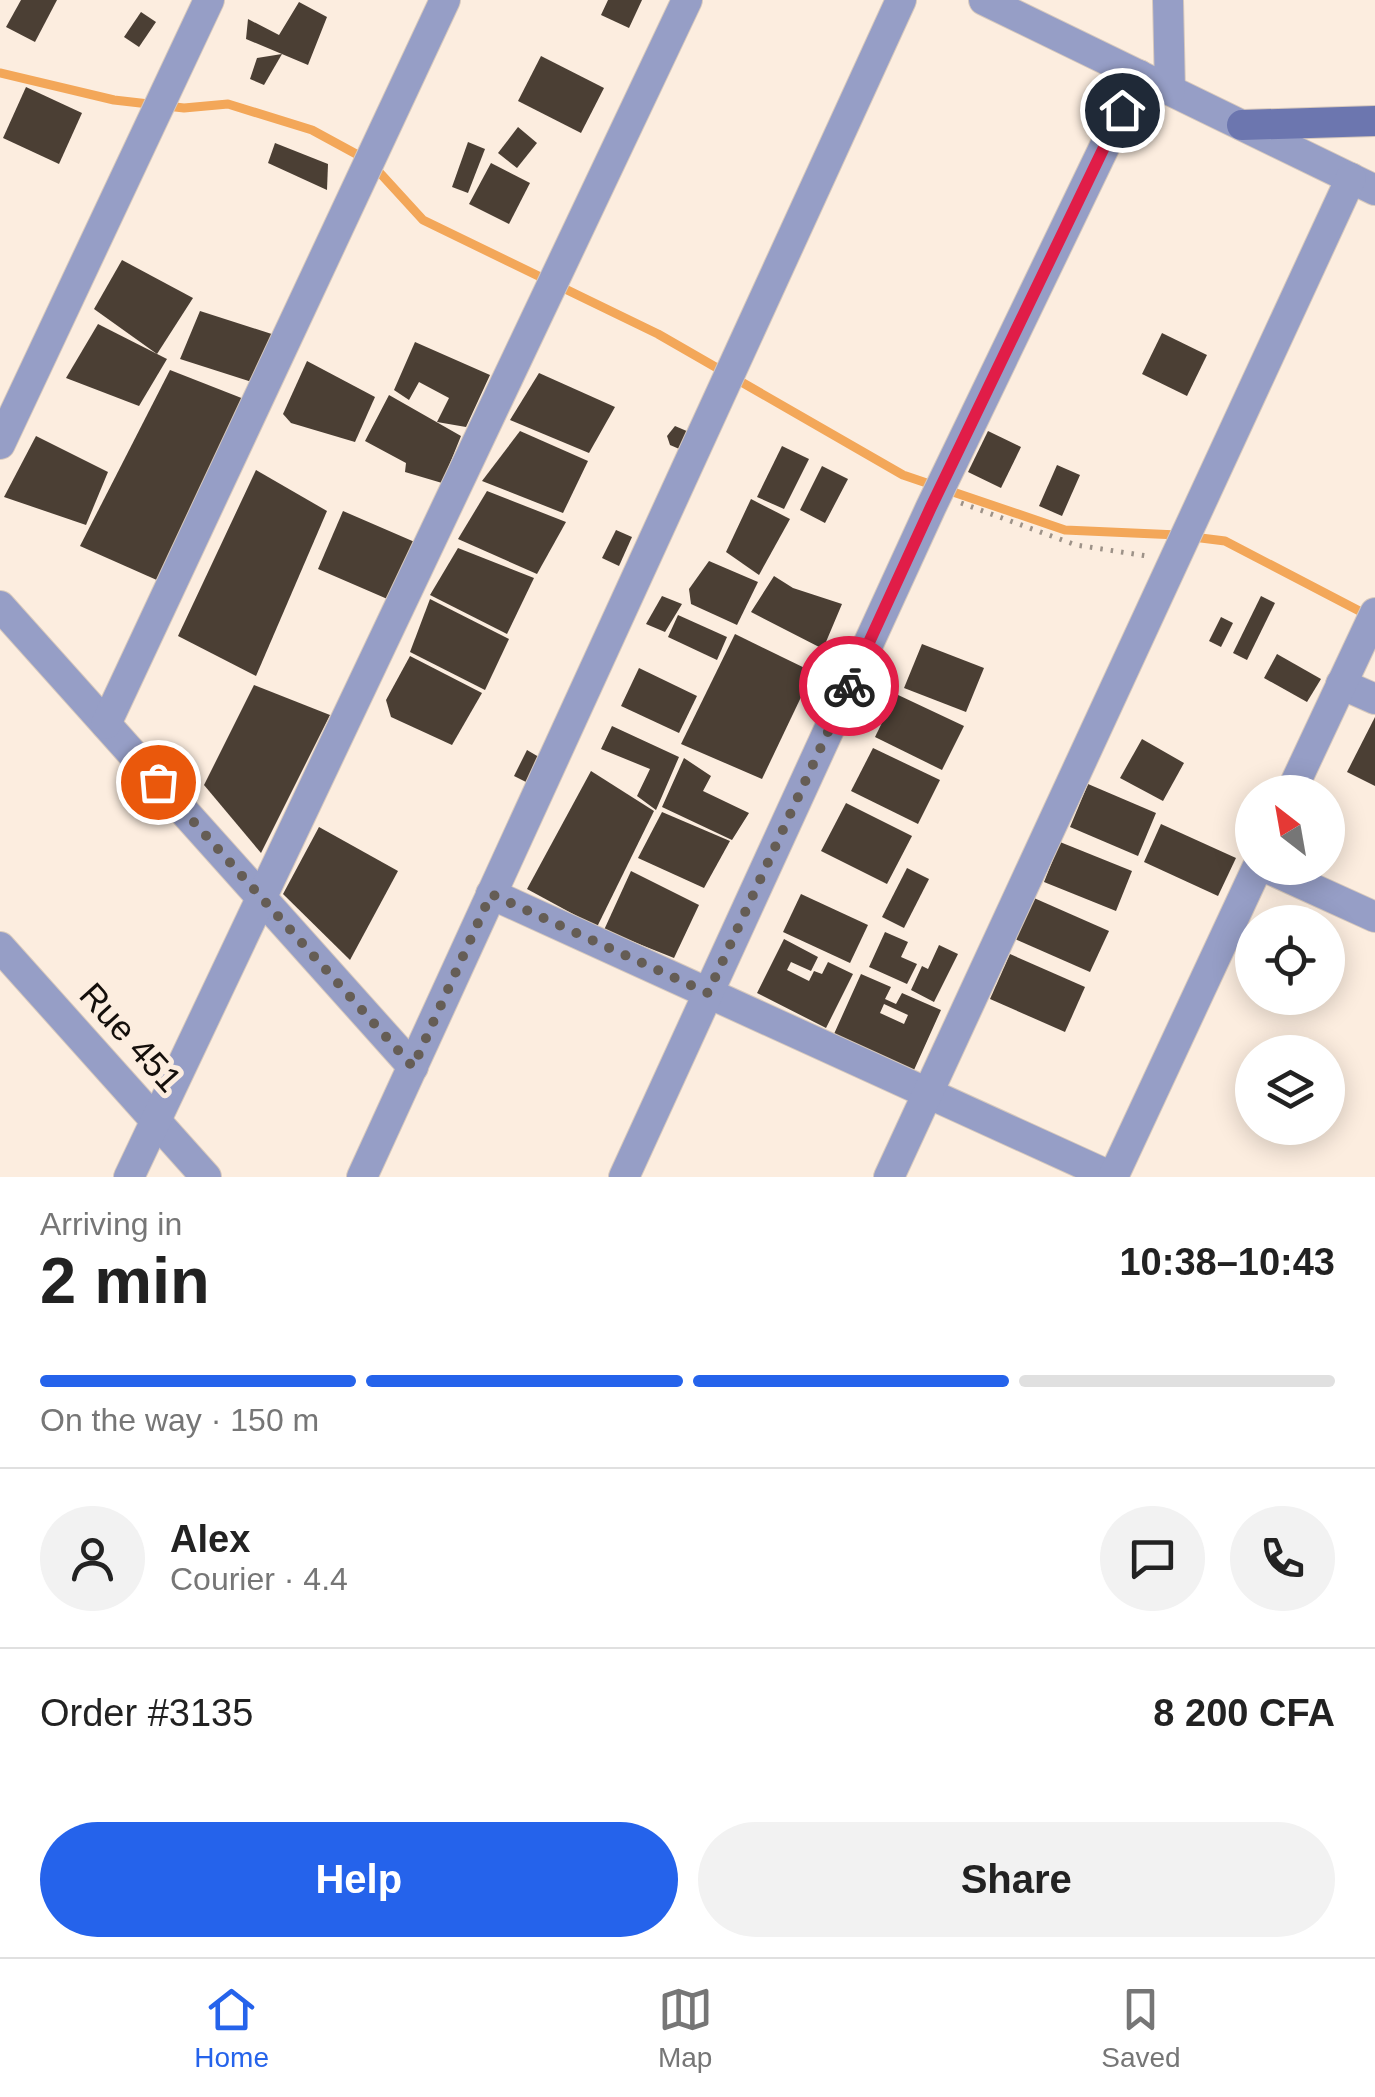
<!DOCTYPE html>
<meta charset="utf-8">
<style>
:root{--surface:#fff;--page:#f2f2f2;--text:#222;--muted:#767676;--line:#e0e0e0;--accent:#2563eb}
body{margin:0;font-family:Arial,sans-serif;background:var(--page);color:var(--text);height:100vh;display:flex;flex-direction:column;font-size:38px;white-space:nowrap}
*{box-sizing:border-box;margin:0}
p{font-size:32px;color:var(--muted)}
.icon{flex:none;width:55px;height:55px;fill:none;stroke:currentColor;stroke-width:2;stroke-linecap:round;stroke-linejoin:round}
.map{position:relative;height:1177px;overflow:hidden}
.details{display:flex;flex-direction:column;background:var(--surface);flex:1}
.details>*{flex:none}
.needle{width:65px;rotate:329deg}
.tools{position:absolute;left:1235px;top:775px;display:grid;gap:20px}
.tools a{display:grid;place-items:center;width:110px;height:110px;border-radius:50%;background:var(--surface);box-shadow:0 5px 25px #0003;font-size:50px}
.pin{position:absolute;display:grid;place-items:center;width:85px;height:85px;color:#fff;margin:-42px;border:5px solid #fff;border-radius:50%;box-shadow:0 2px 10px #0007}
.courier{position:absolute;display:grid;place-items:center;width:100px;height:100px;margin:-50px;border:8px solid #e11d48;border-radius:50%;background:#fff;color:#222;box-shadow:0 2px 12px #0007}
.overview em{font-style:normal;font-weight:600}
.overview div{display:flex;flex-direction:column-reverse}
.overview{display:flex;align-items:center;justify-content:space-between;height:170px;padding:0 40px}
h1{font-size:65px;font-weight:600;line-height:75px}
.bar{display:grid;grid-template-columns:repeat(4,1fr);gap:15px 10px;align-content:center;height:120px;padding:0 40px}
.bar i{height:12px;border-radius:8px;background:var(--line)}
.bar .on{background:var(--accent)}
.bar p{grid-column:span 4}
.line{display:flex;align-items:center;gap:25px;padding:0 40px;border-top:2px solid var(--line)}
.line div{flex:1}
.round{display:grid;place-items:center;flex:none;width:105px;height:105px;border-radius:52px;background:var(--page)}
.button{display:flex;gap:20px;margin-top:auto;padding:20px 40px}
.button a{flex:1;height:115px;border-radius:60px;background:var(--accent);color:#fff;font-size:40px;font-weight:600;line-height:115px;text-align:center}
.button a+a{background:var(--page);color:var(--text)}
.tab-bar{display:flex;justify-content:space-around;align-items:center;height:140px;border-top:2px solid var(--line);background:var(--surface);font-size:28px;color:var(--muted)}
.tab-bar a{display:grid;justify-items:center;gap:5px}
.tab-bar .on{color:var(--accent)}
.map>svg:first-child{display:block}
</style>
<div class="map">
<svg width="1375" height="1177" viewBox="0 0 1375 1177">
<rect width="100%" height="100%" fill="#fceddf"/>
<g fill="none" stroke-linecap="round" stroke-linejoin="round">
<g stroke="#f3a759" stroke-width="9">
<polyline points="0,73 114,100 184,108 228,104 312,130 369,161 423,220 658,334 903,475 1065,530 1178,535"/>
<polyline points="1193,537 1225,541 1369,616"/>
</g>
</g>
<g fill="#4b3f34" fill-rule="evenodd">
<polygon points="21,0 57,0 35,42 6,27"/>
<polygon points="608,0 642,0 629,28 601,15"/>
<polygon points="299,2 327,17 308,65 246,39 248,19 279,35"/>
<polygon points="141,12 156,22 139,47 124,37"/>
<polygon points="282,54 264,85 250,79 257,58"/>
<polygon points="541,56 604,88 581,133 518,101"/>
<polygon points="26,87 82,113 59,164 3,138"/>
<polygon points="518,127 537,143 517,168 498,153"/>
<polygon points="468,142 485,149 468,193 452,187"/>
<polygon points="275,143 328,164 327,190 268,163"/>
<polygon points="491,163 530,183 509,224 469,204"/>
<polygon points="122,260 193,298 157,354 94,309"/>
<polygon points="200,311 281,337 255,383 180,359"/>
<polygon points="98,324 167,359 139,406 66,378"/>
<polygon points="1162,333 1207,355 1187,396 1142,374"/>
<polygon points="415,342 490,375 466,427 437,422 449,398 419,382 409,400 394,390"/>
<polygon points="307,361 375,397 355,442 291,423 283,414"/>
<polygon points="170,370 244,399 159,581 80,546"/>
<polygon points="539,373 615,407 589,453 510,420"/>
<polygon points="389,395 461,436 442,483 405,472 406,463 365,441"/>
<polygon points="675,426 689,432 684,451 670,445 667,436"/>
<polygon points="520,431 588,461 563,513 482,481"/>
<polygon points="988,431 1021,447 1001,488 968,472"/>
<polygon points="36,436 108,472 86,525 4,497"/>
<polygon points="782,446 809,459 784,509 757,497"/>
<polygon points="1057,465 1080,475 1062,516 1039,506"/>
<polygon points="822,466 848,479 825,523 800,510"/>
<polygon points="256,470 327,511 256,676 178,636"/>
<polygon points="487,491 566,522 537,574 458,539"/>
<polygon points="751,499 790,519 759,575 726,552"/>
<polygon points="343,511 417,543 392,601 318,569"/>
<polygon points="616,530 632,537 619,566 602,558"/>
<polygon points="458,548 534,578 507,634 430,595"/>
<polygon points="709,561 758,582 737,625 691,604 689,589"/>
<polygon points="774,576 793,588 842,604 823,649 751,612"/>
<polygon points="662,596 682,604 665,632 646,624"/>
<polygon points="1261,596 1275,603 1247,660 1233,653"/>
<polygon points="430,599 509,639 485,690 410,652"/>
<polygon points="678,615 727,637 717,660 668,637"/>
<polygon points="1221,617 1233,623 1221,647 1209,641"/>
<polygon points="735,634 813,672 762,779 681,744"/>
<polygon points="922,644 984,668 966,712 904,688"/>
<polygon points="1277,654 1321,679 1307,702 1264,678"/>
<polygon points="410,656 482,693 452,745 391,717 386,700"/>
<polygon points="639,668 697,696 679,733 621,706"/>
<polygon points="254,685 330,715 261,853 204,785"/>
<polygon points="896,694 964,726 942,770 875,737"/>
<polygon points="1375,717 1375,786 1347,772"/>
<polygon points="612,726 679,757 656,810 637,796 650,769 601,749"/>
<polygon points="1142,739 1184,763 1163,801 1120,778"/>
<polygon points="873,748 940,780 918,824 851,791"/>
<polygon points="527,750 544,760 530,784 514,776"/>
<polygon points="684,758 711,776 703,791 749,813 732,840 662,807"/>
<polygon points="591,771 654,811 597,927 527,889"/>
<polygon points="1088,784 1156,813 1138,856 1070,827"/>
<polygon points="846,803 912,836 887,884 821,851"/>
<polygon points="662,812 730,841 704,888 638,858"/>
<polygon points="1161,824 1236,858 1218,896 1144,862"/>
<polygon points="319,827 398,871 350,960 283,894"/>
<polygon points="1060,842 1132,871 1116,911 1044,882"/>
<polygon points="907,868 929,879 904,928 882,917"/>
<polygon points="631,871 699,905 674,958 604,930"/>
<polygon points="801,894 868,925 850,963 783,932"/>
<polygon points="1034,898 1109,931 1090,972 1015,939"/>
<polygon points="885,932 908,942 901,957 917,964 907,984 869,967"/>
<polygon points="784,939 818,957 811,971 791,962 787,970 809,981 814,971 822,974 828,962 853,974 826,1028 757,993"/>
<polygon points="939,945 958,954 934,1002 911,990 922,966 928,969"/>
<polygon points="1010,954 1085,987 1065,1032 990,999"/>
<path d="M861,974L891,987L885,999L896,1004L902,993L941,1010L914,1070L834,1034ZM884,1004L908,1015L904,1024L880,1013Z"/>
</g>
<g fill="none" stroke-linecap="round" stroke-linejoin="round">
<g stroke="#d7c9bd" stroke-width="32">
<g id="street">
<polyline points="984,0 1375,190"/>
<polyline points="1168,0 1170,90"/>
<polyline points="0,444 209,0"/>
<polyline points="0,606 413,1067"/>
<polyline points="1341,684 1375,699"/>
<polyline points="106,724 445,0"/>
<polyline points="1291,792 1375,613"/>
<polyline points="1267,868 1375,917"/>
<polyline points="491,894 1112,1177"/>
<polyline points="0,947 206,1177"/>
<polyline points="129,1177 687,0"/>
<polyline points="362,1177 901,0"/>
<polyline points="624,1177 931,507 1139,75"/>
<polyline points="889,1177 1351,178"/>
<polyline points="1113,1177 1257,868"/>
</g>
</g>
<g stroke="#d7c9bd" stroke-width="32">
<polyline id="secondary" points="1242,125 1375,121"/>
</g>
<polyline stroke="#9d9288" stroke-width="5" stroke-dasharray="2.5 8" stroke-linecap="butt" points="961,503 1076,545 1147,556"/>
<use href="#street" stroke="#969ec6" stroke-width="30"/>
<use href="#secondary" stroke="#6c76af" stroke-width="30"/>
</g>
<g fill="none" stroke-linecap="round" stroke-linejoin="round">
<polyline stroke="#655d55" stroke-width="10" stroke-dasharray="0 18" points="158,782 413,1067 491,894 708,993 849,686"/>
<polyline stroke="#e11d48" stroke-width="12" points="849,686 931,507 1122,110"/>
</g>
<g text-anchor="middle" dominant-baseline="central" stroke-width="10" stroke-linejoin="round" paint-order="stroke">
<g font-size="35" fill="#140f0b" stroke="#fceddf">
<text transform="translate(131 1037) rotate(48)">Rue 451</text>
</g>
</g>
</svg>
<div class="tools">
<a><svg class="needle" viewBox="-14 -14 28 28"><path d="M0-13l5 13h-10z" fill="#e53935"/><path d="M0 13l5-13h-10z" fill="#767676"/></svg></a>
<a><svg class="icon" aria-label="locate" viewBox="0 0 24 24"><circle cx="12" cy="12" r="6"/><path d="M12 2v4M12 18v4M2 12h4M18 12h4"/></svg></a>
<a><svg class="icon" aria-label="layers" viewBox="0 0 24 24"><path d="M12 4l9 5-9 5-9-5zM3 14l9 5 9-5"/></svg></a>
</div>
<div class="pin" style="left:158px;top:782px;background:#ea580c"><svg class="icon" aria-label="bag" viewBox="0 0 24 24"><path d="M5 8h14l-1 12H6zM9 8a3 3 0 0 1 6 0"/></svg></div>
<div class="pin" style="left:1122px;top:110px;background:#1f2937"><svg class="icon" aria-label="home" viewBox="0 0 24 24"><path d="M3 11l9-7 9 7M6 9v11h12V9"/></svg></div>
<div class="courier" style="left:849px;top:686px"><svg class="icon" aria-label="bike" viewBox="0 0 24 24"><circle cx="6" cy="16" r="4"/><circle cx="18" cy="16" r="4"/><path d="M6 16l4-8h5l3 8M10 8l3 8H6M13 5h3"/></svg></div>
</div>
<section class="details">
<div class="overview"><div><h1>2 min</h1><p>Arriving in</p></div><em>10:38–10:43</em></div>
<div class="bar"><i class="on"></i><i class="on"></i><i class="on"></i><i></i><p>On the way · 150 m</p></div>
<div class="line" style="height:180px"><a class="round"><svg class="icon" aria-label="person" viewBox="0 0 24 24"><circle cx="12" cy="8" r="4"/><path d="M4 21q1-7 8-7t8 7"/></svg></a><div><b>Alex</b><p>Courier · 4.4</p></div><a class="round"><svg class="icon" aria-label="chat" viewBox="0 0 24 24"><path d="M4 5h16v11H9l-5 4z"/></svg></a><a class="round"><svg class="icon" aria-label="phone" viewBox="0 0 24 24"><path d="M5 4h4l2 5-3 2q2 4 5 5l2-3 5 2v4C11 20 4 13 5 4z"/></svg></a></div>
<div class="line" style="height:130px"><div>Order #3135</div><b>8 200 CFA</b></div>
<div class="button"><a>Help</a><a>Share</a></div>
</section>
<nav class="tab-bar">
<a class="on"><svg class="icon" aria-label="home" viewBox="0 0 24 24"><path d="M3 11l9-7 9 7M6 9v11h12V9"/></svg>Home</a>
<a><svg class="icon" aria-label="map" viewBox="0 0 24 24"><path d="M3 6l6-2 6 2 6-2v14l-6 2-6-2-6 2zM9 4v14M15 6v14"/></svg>Map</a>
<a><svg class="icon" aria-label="saved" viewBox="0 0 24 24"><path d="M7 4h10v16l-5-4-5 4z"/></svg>Saved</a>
</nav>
